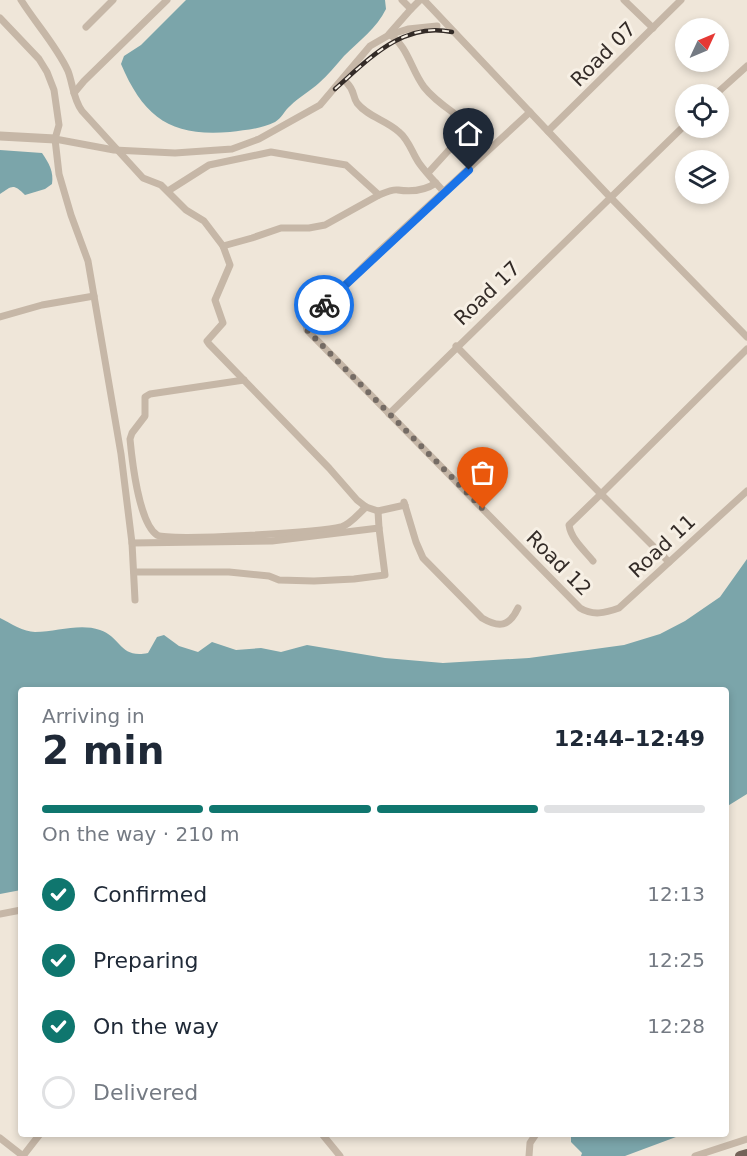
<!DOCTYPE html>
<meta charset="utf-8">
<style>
:root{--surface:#fff;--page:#f2f2f3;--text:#1f2937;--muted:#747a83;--line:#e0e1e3;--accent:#0f766e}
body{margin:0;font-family:"DejaVu Sans",sans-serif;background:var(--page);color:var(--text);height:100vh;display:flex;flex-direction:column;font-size:22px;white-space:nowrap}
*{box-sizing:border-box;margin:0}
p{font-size:20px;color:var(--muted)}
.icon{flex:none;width:33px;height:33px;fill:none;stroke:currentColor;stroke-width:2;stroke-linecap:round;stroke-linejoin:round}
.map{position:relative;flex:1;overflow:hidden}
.drawer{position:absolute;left:18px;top:687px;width:711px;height:450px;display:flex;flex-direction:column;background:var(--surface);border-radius:6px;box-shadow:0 3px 9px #0003}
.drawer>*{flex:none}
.needle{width:39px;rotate:46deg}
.buttons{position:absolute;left:675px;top:18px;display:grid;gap:12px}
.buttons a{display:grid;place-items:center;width:54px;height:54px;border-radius:50%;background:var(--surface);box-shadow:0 3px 9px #0003;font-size:30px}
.pin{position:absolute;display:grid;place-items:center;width:51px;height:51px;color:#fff;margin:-62px -26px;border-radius:50% 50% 50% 0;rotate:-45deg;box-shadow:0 0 6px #0007}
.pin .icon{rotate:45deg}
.courier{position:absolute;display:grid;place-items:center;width:60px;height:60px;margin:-30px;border:4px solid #1a73e8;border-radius:50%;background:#fff;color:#222;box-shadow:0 2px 8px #0007}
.headline em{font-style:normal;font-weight:700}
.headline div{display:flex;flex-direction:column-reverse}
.headline{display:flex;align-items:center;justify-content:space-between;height:102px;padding:0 24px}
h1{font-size:39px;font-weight:700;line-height:45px}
.bar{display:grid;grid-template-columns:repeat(4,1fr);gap:9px 6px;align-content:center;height:72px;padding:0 24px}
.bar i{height:8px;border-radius:4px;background:var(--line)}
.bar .on{background:var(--accent)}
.bar p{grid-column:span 4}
ol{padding:0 24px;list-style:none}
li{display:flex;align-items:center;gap:18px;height:66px}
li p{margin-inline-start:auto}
li .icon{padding:6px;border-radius:50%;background:var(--accent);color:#fff;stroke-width:4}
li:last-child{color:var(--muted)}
li i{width:33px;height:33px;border:3px solid var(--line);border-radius:50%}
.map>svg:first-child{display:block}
</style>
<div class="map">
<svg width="747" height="1156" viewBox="0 0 747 1156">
<rect width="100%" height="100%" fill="#efe6d9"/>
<g fill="#7ba5aa">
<path d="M186,0H385L386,9C377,28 359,41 344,56C336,65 328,75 319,83C310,91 299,97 290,106C284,111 282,118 275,122C261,129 245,130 230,132C171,137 144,118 121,64L124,56L141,45Z"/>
<path d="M0,150L42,153C49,163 54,172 52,184L45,189L25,195C13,183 12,186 0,194Z"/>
<path d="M747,559V794L726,807V690H21V890L0,894V618C10,623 24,632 35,632C57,632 79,623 100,630C121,637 120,659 148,653L157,637L164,635L179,646L198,652L212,642L236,650L261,648L281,652L307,645L385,658L443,663L529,658L624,645L660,634L685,621L720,597Z"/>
<polygon points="573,1134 684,1134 625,1156 581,1156 582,1153 571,1142 571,1135"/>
</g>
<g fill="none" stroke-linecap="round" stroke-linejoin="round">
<g stroke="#c6b7a7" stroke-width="7">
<path d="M21,0C36,24 56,45 68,71C73,84 73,99 82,111L143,178L161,185L186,210L204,221L223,246L230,265L215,300L223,323L207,341L209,344L329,468L357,500L366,507L378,511L405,505"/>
<polyline points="402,0 411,9 420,0"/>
<polyline points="424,0 610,197 747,337"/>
<polyline points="624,0 653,28"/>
<path d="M411,9L389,34C408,46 411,70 424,87C438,105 458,114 474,129L448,151L428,173"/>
<polyline points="0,18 39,59 47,72 54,90 59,125 55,139 59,174 71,215 88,261 121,454 132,543 135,600"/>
<polyline points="86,27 113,0"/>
<path d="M347,83C355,91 352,95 357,103C368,117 386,120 399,132C409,140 412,153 419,163C426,173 436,183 444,192"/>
<polyline points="74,93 84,81 167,0"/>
<polyline points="716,94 747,66"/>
<path d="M530,112L377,253L309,320L306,325L307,330L580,608C593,616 605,613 619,608L747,491"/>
<polyline points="548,131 681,0"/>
<polyline points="55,139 114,150 175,153 232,149 259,139 320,105 370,46 389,35 408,29 437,26"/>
<path d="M168,191L209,165L271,152L346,165L379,195C384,193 392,189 398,190C411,192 424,191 436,183"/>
<polyline points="223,246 252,238 281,228 309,228 325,225 379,195"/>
<polyline points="0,317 42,305 94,296"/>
<polyline points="456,346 601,494 747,349"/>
<path d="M244,380L150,394L145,397V416L132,433L130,439C132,460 139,523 157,535C168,542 322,532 341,527C351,524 358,514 366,507"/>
<polyline points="389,414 686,124"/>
<path d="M404,502L416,542L423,558L482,618C499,628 509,627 518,608"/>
<polyline points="132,543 272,541 379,528 378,511"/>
<path d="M593,561C584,550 571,539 569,525L601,494L669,562"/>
<polyline points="134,572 229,572 269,576 279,580 314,581 354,579 385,575 379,528"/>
<polyline points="0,914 21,910"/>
<polyline points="322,1134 340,1156"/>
<polyline points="0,1138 23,1156"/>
<polyline points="23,1156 40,1134"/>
<polyline points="529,1156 530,1143 536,1134"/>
<polyline points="695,1156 747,1139"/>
</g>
<polyline stroke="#c6b7a7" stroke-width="9" points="0,136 55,139"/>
<polyline stroke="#746359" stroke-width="10" points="740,1156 747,1154"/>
<g stroke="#332b27" stroke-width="4.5">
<path id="rail" d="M335,89C368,60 403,21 452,32"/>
</g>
<use href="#rail" stroke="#f7f0e5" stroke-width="2" stroke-dasharray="7" stroke-linecap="butt"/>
</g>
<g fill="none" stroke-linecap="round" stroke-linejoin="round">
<polyline stroke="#756c65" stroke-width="6" stroke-dasharray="0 10.8" points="324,305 309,320 307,330 483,509"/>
<polyline stroke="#1a73e8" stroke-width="8" points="324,305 469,170"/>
</g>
<g text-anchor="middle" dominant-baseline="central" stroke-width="6" stroke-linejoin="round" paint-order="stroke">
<g font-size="20" fill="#332b27" stroke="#f7f0e5">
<text transform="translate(603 54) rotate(-45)">Road 07</text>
<text transform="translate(487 293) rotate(-44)">Road 17</text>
<text transform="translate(662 546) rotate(-43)">Road 11</text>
<text transform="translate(559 563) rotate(45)">Road 12</text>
</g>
</g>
</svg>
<div class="buttons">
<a><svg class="needle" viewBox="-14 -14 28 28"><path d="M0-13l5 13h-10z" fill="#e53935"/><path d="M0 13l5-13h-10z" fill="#747a83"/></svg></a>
<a><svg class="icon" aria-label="locate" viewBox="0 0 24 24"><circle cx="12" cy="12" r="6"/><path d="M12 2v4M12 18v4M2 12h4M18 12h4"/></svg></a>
<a><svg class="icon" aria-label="layers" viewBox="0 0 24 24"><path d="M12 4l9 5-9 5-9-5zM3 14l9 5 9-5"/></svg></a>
</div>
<div class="pin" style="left:483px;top:509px;background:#ea580c"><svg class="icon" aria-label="bag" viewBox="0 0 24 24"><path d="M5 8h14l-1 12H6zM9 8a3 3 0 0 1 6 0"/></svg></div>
<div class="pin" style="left:469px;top:170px;background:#1f2937"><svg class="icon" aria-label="home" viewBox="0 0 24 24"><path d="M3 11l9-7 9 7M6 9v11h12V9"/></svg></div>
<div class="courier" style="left:324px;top:305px"><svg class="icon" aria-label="bike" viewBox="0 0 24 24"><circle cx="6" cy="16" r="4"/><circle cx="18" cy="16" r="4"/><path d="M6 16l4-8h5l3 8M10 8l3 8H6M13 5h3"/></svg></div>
<section class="drawer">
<div class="headline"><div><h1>2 min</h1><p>Arriving in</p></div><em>12:44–12:49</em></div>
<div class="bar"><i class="on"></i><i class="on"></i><i class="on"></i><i></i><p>On the way · 210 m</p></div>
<ol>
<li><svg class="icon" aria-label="check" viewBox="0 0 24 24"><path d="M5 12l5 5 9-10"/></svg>Confirmed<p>12:13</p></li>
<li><svg class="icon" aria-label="check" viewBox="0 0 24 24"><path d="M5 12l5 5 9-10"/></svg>Preparing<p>12:25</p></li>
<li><svg class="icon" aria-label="check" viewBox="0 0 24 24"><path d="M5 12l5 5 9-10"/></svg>On the way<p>12:28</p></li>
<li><i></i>Delivered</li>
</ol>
</section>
</div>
